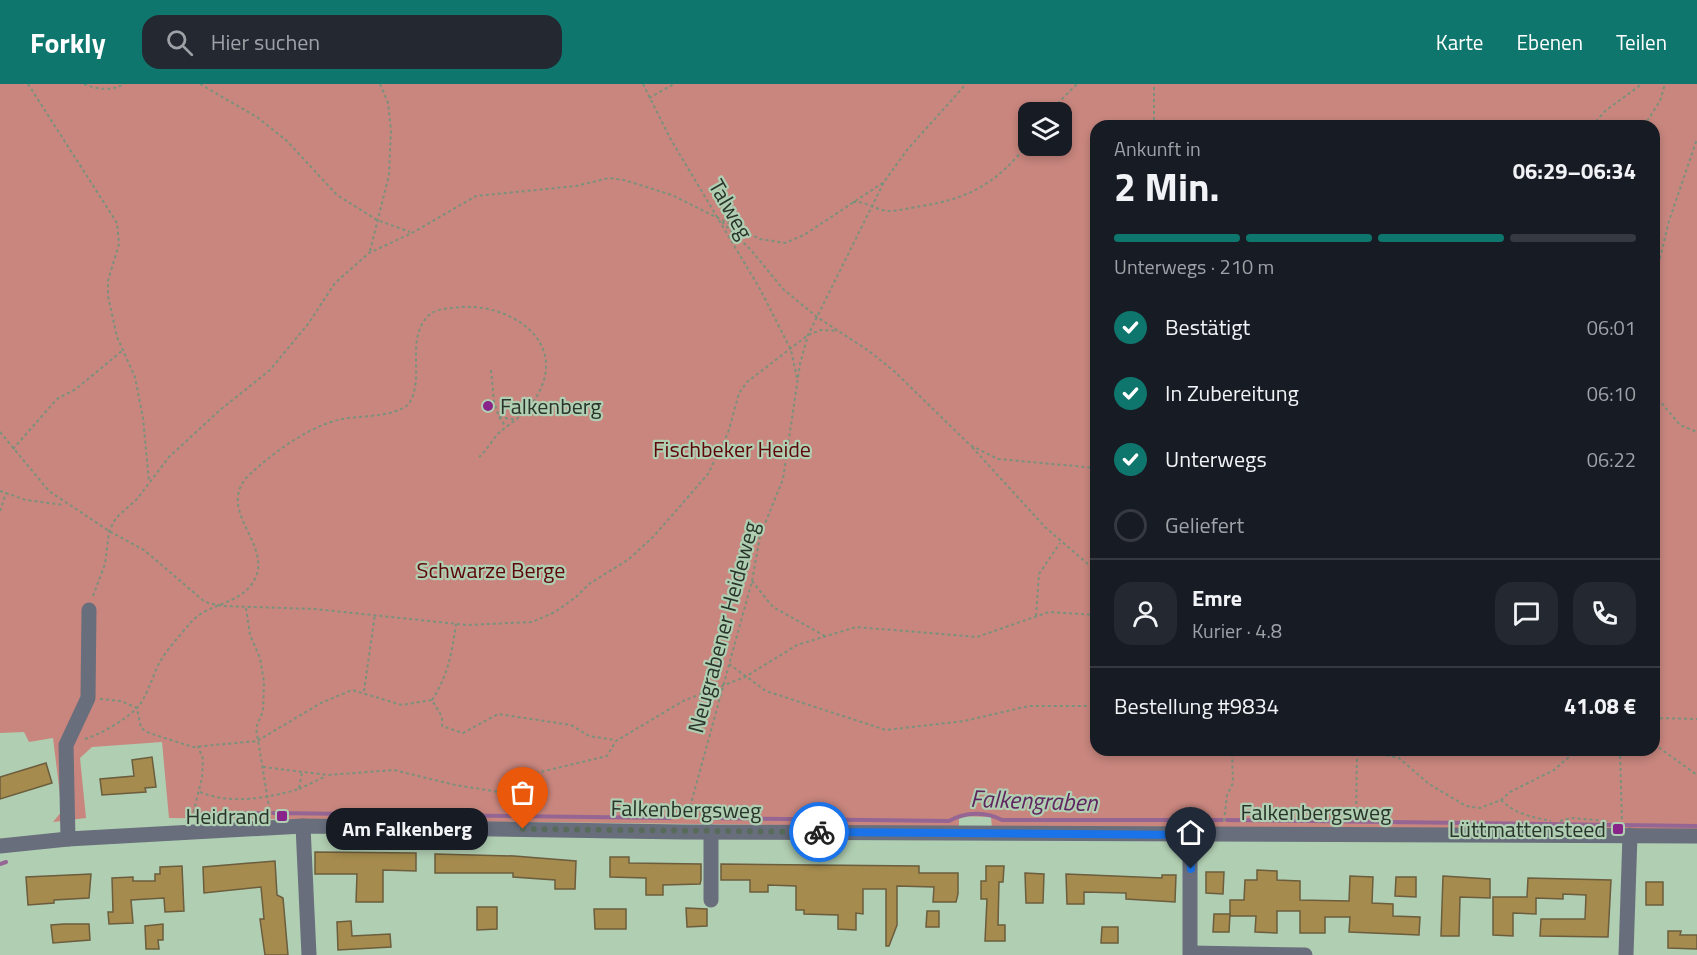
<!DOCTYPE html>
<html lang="de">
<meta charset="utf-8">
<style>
:root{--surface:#171b24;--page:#242831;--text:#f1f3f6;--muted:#9ea1a6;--line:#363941;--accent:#0f766e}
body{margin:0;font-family:"Titillium Web",sans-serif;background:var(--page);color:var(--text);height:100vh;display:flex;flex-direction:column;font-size:22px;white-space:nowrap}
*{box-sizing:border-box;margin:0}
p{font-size:20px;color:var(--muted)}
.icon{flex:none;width:33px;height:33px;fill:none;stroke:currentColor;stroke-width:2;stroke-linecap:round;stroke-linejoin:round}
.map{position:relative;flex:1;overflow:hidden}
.side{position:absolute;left:1090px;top:36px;width:570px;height:636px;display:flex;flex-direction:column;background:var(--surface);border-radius:18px;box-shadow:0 3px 9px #0003}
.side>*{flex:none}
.buttons{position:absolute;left:1018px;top:18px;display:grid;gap:12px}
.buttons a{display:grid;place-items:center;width:54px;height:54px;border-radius:12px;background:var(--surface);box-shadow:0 3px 9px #0003;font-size:30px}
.pin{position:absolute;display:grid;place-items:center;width:51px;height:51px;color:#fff;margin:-62px -26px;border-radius:50% 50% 50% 0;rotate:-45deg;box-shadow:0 0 6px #0007}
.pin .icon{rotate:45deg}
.courier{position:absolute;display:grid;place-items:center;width:60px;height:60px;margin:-30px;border:4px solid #1a73e8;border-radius:50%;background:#fff;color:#222;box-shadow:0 2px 8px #0007}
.bubble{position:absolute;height:42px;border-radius:18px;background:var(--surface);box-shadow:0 3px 9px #0003;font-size:20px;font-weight:700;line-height:42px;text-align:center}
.headline em{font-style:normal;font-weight:700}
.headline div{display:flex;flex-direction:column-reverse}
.headline{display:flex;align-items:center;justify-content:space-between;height:102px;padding:0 24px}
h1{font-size:39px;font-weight:700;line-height:45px}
.bar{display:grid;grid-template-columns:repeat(4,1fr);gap:9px 6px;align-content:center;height:72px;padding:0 24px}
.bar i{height:8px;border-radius:4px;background:var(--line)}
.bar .current{background:var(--accent)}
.bar p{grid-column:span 4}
.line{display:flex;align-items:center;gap:15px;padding:0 24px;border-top:2px solid var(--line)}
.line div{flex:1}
.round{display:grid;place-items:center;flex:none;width:63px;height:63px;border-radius:18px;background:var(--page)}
ol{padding:0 24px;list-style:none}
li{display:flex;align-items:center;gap:18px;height:66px}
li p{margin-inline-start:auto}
li .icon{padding:6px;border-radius:50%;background:var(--accent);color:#fff;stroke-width:4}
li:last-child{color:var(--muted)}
li i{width:33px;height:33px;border:3px solid var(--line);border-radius:50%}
header{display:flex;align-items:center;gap:36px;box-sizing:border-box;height:84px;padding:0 30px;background:var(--accent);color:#fff}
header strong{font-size:28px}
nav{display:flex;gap:33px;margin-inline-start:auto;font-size:21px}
.search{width:420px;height:54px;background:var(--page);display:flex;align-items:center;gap:15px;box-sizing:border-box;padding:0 21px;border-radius:18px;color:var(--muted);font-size:22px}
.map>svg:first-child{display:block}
</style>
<header>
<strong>Forkly</strong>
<div class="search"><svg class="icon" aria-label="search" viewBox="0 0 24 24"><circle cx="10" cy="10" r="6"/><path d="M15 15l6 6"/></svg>Hier suchen</div>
<nav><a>Karte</a><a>Ebenen</a><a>Teilen</a></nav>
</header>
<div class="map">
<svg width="1697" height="871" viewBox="0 0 1697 871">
<rect width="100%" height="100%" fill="#b0ceb2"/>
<path fill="#c8867e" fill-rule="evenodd" d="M0,0H1697V747L992,744L991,733L959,732V743L169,734L162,658L92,663L80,674L86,734L53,738L62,727L53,654L29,658L24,648L0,649ZM1029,28H1062V62H1029ZM1096,42H1654V666H1096Z"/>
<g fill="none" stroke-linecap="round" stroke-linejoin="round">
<g stroke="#956694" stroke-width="4">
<polyline points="273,729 670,734"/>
<polyline points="197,730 268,729"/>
<path d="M703,734L949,737C965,728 986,727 1002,736H1222"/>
<polyline points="1227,736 1697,742"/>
<polyline points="0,780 6,778"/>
</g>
</g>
<g fill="#a58b4d" stroke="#6b5d3d" stroke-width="1.5">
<polygon points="152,673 156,703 145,704 146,708 102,711 100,695 134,692 132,676"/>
<polygon points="46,679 52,699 0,715 0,693"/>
<polygon points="315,768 416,769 416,787 383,786 383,818 356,818 357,790 315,790"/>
<polygon points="435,770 514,772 576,777 575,805 555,805 555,796 513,793 513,789 435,789"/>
<polygon points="610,773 629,773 629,779 701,780 701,796 700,800 663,801 663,811 646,811 646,794 610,793"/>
<polygon points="275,777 277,811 283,814 288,871 265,871 260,835 264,835 261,803 204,809 203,783"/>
<polygon points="721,780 919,782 919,789 958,789 958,810 956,818 933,818 934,803 897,802 897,841 889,862 886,862 886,805 863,805 863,830 856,829 856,846 838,845 838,831 804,830 804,826 796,826 796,802 768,801 768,808 750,808 750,796 721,796"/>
<polygon points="182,782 184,827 165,828 164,814 131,816 133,839 109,840 108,828 113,828 112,794 133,793 133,797 155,797 155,790 160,790 160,783"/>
<polygon points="986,782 1004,782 1003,798 999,798 998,841 1005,841 1005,857 985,857 987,815 981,815 981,797 986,797"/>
<polygon points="1257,786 1277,787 1277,796 1300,797 1300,816 1349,817 1350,792 1373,793 1372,819 1393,820 1393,832 1420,833 1419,851 1349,848 1350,833 1325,833 1325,849 1300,849 1300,827 1277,827 1277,849 1255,848 1256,832 1230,832 1230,816 1244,816 1245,796 1257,796"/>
<polygon points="1206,788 1224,788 1223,810 1206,809"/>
<polygon points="1025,789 1044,790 1043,819 1026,819"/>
<polygon points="91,790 89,814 54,816 54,819 28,821 26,793"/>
<polygon points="1066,790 1162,794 1162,791 1176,791 1175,818 1126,815 1126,809 1084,808 1084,820 1067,820"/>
<polygon points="1443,792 1490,795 1490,814 1460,813 1459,852 1441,852"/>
<polygon points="1396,793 1416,793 1416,813 1395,812"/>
<polygon points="1528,794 1611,796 1608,853 1540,852 1541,835 1585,835 1586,811 1563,810 1563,815 1536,814 1536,830 1513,829 1513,852 1493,851 1493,813 1527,813"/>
<rect x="1646" y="798" width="17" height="23"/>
<polygon points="477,823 497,823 497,845 477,846"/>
<polygon points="686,824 707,825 707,842 687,843"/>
<polygon points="594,825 626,825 626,845 595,845"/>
<polygon points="927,827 939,827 939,843 926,843"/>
<polygon points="1214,830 1230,830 1229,848 1213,848"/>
<polygon points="351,837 352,852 390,850 391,863 338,866 337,838"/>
<polygon points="64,840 89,840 90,856 53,859 51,841"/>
<polygon points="163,840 163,856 158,856 159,865 146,865 145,842"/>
<polygon points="1102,843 1118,843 1118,859 1101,859"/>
<polygon points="1668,847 1681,847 1680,851 1697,851 1697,865 1668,864"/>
</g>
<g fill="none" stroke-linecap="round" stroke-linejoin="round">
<g stroke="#7a917c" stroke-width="2" stroke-dasharray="3 3" stroke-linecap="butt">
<polyline points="28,0 117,139 119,160 108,197 108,212 117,253 135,293 143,334 149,398"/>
<path d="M84,0C99,6 110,7 125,0"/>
<polyline points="200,0 257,33 287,57 337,111 377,136 410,148"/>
<polyline points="643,0 670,54 760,205 791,266 797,294"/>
<polyline points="649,14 674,0"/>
<polyline points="1049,28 1077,0"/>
<polyline points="1154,42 1154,0"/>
<polyline points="1592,42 1605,27 1642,0"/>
<polyline points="1644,42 1660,17 1665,0"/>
<path d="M853,118C866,117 875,126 888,127C899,127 910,124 921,122C969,115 999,98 1029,58"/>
<polyline points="722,138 751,166 783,205 817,233 869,267 894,287 970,361 998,375 1096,384"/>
<polyline points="370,167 389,91 391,46 388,19 380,0"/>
<polyline points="1654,185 1660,174 1669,137 1697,55"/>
<polyline points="491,286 494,318 499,333 517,336"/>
<polyline points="1654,310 1680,341 1697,348"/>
<polyline points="499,333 506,343"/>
<polyline points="0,348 49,407 109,447 144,466 205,518 222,522 315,525 467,541 532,538 555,528 576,513 589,500 629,475 654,452 708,390 728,349 739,309 747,298 808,251 821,246 838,247"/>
<polyline points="972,363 1045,443 1096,487"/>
<polyline points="13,365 57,315 76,305 123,266"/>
<polyline points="0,407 26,416 64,421"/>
<polyline points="0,427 6,409"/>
<polyline points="752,497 773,523 825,552"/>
<polyline points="93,512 105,480 109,447 116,434 137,415 169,373 220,326 270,286 308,240 335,199 369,169 412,149 476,112 576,102 609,94 624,96 672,111 760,155 785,159 804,151 884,98"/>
<polyline points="246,524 250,551 260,574 264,598 263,627 256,644 270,729"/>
<polyline points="1036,532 1039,490 1060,459"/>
<polyline points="729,580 766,607 886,646 964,637 1029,622 1096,622"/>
<polyline points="364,607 375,530"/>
<polyline points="100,615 121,617 137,624 141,644 149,649 193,663 257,657 321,619 352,606 402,621 432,616 442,633 442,642 463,649 498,630 571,641 589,652 615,656"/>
<path d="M432,616C448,592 452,568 456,540"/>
<polyline points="1654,634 1697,635"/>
<path d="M85,655C103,649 122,638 136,625C148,613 152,591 161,576C169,563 182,549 192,537C211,517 246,521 257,490C267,456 216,424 249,391C274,368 309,342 342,335C364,331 389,334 408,321C426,295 405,259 427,233C433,226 443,225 452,224C507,215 575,258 533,318C524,332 511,338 499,349C492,356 487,366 479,373"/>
<polyline points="1654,660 1697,691"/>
<polyline points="1335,666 1342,666"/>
<polyline points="1363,666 1399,674 1429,700 1466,722 1480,724 1501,716 1510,708 1554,686 1577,666"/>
<polyline points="1620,666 1622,739"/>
<polyline points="263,683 328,691 394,686 455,701 499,708 511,695 607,672 616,657 683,617 745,593 797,561 856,543 977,553 1049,528 1096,531"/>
<polyline points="299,705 326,692"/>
<path d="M200,708C231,721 268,714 299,705L302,688"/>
<path d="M1501,716C1515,730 1532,733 1551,737"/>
<polyline points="192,734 202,694 203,675 198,662"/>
<polyline points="687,734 752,497 760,452 783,395 800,280 808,251 884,98 907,66 966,0"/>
<polyline points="1224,737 1227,711 1233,699 1232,666"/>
<polyline points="1560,737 1571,734 1608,737"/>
<polyline points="1356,738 1357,666"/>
</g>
<g stroke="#686e7c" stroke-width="15">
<polyline points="303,742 309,871"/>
<polyline points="1190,751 1190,871"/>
<polyline points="68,755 66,661 88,614 89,526"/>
<polyline points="0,762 68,755 303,742 683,748 1697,752"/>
<polyline points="711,816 711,748"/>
<polyline points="1191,869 1305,871"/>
<polyline points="1626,871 1630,751"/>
</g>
</g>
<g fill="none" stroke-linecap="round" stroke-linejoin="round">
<polyline stroke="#586b5a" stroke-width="6" stroke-dasharray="0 10.8" points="523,745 819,748"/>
<polyline stroke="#1a73e8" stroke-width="8" points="819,748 1190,751 1191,785"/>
</g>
<g fill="#89248b" stroke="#b0ceb2" stroke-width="2">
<circle cx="488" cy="322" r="6"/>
<rect x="276" y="726" width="12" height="12" rx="3"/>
<rect x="1612" y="739" width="12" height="12" rx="3"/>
</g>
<g text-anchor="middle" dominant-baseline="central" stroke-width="4.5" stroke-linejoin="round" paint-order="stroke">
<g font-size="22" fill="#29352a" stroke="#b0ceb2">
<text transform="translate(731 125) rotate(60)">Talweg</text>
<text transform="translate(723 543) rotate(-75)">Neugrabener Heideweg</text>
<text transform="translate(686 725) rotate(1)">Falkenbergsweg</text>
<text x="1316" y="728">Falkenbergsweg</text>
</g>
<g font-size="22" fill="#29352a" stroke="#b0ceb2" text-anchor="end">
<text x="500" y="322" text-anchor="start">Falkenberg</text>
<text x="270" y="732">Heidrand</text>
<text x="1606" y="745">Lüttmattensteed</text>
</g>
<g font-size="22" fill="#5e0709" stroke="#b0ceb2">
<text x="732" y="365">Fischbeker Heide</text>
<text x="491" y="486">Schwarze Berge</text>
</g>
<g font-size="24" font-style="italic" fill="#602560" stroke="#b0ceb2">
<text transform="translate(1034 716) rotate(2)">Falkengraben</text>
</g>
</g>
</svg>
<div class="buttons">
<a><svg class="icon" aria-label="layers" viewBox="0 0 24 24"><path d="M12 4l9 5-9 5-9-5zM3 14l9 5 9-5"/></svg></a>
</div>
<div class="pin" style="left:523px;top:745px;background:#ea580c"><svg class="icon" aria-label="bag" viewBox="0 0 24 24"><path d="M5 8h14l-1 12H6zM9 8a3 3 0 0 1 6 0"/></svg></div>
<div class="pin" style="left:1191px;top:785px;background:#1f2937"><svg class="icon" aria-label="home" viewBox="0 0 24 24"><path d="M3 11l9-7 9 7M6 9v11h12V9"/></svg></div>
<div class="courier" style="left:819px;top:748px"><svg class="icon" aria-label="bike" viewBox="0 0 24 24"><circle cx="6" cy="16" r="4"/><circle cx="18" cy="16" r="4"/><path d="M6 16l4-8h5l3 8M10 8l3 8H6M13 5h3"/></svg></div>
<div class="bubble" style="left:326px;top:724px;width:162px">Am Falkenberg</div>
<section class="side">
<div class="headline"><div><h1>2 Min.</h1><p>Ankunft in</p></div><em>06:29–06:34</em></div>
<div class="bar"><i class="current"></i><i class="current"></i><i class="current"></i><i></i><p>Unterwegs · 210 m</p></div>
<ol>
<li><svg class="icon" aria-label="check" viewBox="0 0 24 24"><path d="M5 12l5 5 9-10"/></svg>Bestätigt<p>06:01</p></li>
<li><svg class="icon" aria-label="check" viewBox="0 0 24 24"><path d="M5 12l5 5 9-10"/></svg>In Zubereitung<p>06:10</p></li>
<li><svg class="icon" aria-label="check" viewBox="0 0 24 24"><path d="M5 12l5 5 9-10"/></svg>Unterwegs<p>06:22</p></li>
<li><i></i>Geliefert</li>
</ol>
<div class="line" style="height:108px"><a class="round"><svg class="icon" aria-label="person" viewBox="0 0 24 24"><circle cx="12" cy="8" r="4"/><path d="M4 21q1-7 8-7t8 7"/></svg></a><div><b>Emre</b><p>Kurier · 4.8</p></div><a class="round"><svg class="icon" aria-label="chat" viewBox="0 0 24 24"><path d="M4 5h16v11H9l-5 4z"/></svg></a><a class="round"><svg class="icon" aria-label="phone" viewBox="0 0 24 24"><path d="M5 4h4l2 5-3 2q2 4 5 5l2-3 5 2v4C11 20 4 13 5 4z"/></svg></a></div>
<div class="line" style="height:78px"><div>Bestellung #9834</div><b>41.08 €</b></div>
</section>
</div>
